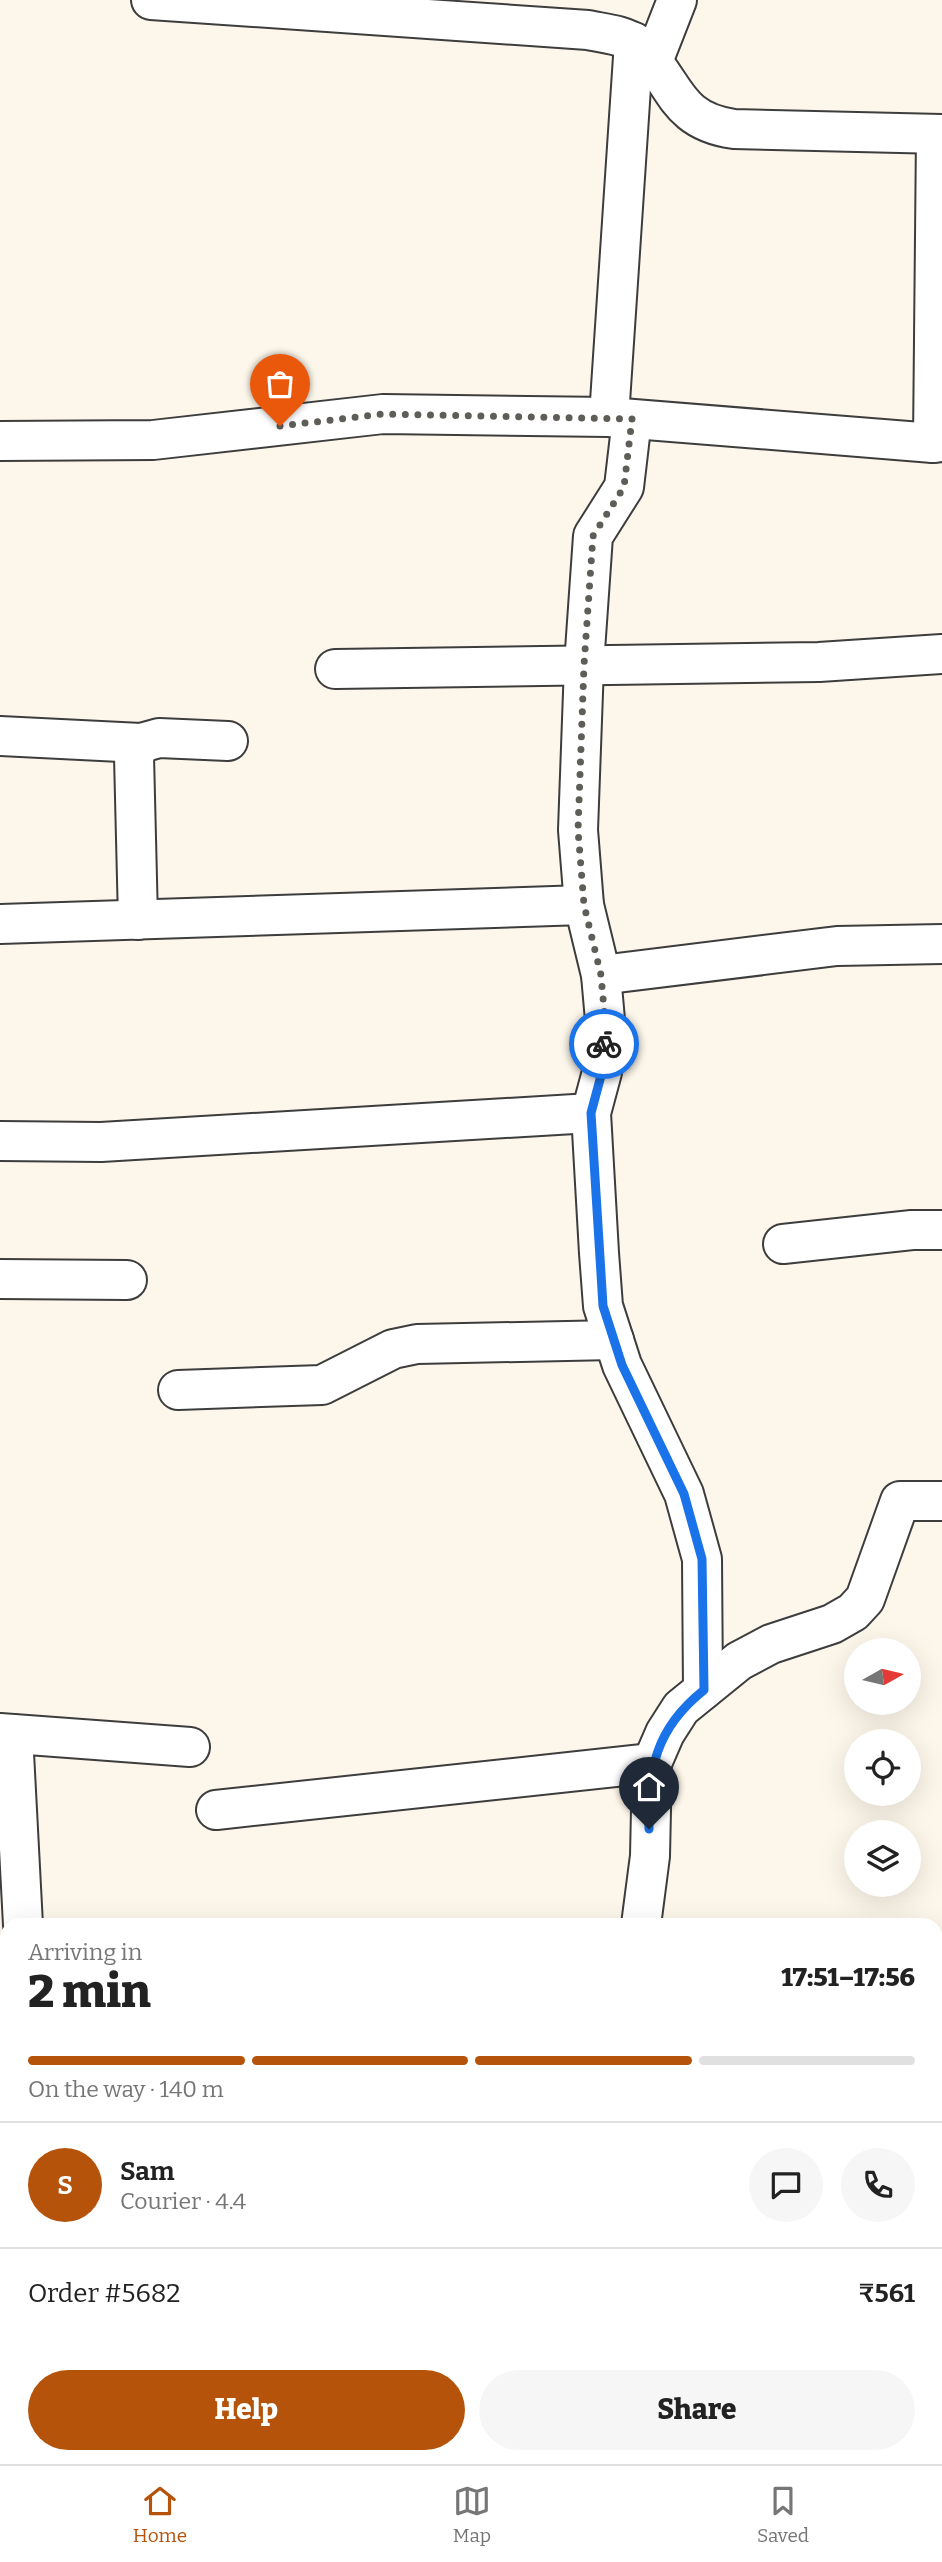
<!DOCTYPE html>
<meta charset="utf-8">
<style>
:root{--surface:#fff;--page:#f6f6f6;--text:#222;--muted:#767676;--line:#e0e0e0;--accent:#b45309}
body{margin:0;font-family:Bitter,serif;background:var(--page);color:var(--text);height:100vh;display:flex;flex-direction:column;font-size:26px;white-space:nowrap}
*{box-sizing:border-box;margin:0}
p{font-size:23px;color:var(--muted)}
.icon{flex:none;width:38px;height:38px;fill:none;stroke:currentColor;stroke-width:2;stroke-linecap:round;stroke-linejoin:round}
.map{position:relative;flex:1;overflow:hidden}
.panel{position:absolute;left:0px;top:1918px;width:943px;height:546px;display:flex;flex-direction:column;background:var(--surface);border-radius:21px 21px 0 0;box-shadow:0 7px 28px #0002}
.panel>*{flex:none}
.needle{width:46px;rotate:82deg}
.controls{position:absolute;left:844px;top:1638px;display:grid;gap:14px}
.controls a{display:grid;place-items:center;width:77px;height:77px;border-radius:50%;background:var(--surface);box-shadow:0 7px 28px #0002;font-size:35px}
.pin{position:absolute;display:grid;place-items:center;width:60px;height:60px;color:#fff;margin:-72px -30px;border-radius:50% 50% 50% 0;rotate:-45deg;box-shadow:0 0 7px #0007}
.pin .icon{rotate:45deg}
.courier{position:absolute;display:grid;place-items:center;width:70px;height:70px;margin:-35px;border:5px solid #1a73e8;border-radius:50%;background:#fff;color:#222;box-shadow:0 2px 9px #0007}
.overview em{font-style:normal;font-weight:800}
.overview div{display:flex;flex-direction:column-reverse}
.overview{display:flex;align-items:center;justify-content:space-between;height:119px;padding:0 28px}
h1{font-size:46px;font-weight:800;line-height:52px}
.bar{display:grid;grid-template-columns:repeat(4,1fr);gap:10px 7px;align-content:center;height:84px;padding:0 28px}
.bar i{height:9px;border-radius:5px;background:var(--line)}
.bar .selected{background:var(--accent)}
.bar p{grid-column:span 4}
.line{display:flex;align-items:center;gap:18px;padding:0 28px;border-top:2px solid var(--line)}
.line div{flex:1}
.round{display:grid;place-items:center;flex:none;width:74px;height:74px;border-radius:37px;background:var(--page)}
.cta{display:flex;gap:14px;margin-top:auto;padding:14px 28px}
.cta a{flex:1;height:80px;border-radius:42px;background:var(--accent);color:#fff;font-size:28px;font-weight:800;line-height:80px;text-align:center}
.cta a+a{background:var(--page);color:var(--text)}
.tabs{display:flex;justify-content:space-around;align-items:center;height:98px;border-top:2px solid var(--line);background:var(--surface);font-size:19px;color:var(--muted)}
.tabs a{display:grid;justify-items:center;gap:4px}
.tabs .selected{color:var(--accent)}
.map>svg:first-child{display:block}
</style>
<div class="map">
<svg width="942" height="2464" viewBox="0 0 942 2464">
<defs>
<pattern id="water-ripples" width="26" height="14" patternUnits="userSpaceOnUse" patternTransform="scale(1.75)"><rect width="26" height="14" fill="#b3e2f0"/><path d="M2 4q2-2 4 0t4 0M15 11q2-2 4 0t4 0" fill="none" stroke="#99c1cc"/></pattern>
</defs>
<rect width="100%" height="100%" fill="#fdf6ea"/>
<g fill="url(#water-ripples)" stroke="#41a0c0" stroke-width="2">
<polygon points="0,2276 7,2276 7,2329 0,2351"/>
<path d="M0,2392L5,2397C7,2416 1,2449 8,2464H0Z"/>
</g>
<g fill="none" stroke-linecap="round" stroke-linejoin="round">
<g stroke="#3d3d3d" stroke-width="42">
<g id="street">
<path d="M151,0L588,30C601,33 625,35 635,44C677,78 670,120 734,129L942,134"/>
<polyline points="652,64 677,0"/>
<polyline points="936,134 933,443 942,442"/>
<polyline points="609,417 634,42"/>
<polyline points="632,419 624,487 593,536 584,665 578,830 584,905 601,975 605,1020 602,1072 591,1113 599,1253 603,1306 622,1365 684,1494 702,1559 703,1690"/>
<polyline points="0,441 153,440 383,414 609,417 933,443"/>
<polyline points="335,669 819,662 942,654"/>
<polyline points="0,736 141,743"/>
<polyline points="138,920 134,756 141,743 159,738 228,741"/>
<polyline points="0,924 584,905"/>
<polyline points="601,975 837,946 942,944"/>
<polyline points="0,1141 101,1142 591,1113"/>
<polyline points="783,1244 912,1230 942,1230"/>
<polyline points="0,1279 127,1280"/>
<polyline points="178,1390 322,1385 393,1349 417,1344 614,1340"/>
<polyline points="0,1733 190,1747"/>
<polyline points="13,1734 23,1925"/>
<polyline points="216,1810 652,1763"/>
<polyline points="641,1925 650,1856 652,1763 665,1733 681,1708 739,1661 771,1644 832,1624 853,1612 865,1599 900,1501 942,1501"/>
<polyline points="936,1962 942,1962"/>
<polyline points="0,2246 7,2246"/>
<polyline points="642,2457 728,2464"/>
<polyline points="28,2464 28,2457"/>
<polyline points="267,2464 267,2457"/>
<polyline points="412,2464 412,2457"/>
</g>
</g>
<use href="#street" stroke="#fff" stroke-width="38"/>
</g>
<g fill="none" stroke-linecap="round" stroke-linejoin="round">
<polyline stroke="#5f5d58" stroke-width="7" stroke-dasharray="0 12.6" points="280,426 383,414 632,419 624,487 593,536 584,665 578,830 584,905 601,975 605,1020 604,1044"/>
<path stroke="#1a73e8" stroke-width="9" d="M604,1044L602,1072L591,1113L603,1306L622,1365L684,1494L702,1559L704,1690C655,1729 648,1769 649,1829"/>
</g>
</svg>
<div class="controls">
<a><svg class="needle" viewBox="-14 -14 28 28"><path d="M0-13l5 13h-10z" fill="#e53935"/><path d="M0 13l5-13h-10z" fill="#767676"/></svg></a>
<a><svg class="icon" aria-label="locate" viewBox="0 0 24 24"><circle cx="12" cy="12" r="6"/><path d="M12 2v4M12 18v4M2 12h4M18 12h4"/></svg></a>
<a><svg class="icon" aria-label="layers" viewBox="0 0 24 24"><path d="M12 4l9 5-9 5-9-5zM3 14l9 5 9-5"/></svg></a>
</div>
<div class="pin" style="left:280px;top:426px;background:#ea580c"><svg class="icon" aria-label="bag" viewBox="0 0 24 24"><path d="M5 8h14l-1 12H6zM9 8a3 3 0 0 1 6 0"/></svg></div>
<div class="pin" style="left:649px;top:1829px;background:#1f2937"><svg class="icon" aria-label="home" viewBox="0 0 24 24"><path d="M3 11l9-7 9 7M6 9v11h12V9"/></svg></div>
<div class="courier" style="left:604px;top:1044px"><svg class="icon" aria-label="bike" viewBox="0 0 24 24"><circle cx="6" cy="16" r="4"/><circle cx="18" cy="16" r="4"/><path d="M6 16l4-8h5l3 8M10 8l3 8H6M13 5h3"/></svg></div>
<section class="panel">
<div class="overview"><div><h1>2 min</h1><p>Arriving in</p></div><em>17:51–17:56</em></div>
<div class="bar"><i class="selected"></i><i class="selected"></i><i class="selected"></i><i></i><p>On the way · 140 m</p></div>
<div class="line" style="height:126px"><b class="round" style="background:var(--accent);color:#fff">S</b><div><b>Sam</b><p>Courier · 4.4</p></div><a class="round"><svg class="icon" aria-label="chat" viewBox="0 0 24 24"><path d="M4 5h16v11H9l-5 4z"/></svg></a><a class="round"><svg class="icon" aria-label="phone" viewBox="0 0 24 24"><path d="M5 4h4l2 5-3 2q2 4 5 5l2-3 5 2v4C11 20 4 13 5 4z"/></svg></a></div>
<div class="line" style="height:91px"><div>Order #5682</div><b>₹561</b></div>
<div class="cta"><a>Help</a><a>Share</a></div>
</section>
</div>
<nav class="tabs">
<a class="selected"><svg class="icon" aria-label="home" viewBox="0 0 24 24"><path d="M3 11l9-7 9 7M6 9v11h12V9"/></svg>Home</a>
<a><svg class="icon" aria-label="map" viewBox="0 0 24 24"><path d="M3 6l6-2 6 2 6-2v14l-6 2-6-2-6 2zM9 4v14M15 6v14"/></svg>Map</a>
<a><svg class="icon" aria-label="saved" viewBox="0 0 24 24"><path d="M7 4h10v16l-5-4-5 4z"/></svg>Saved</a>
</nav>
